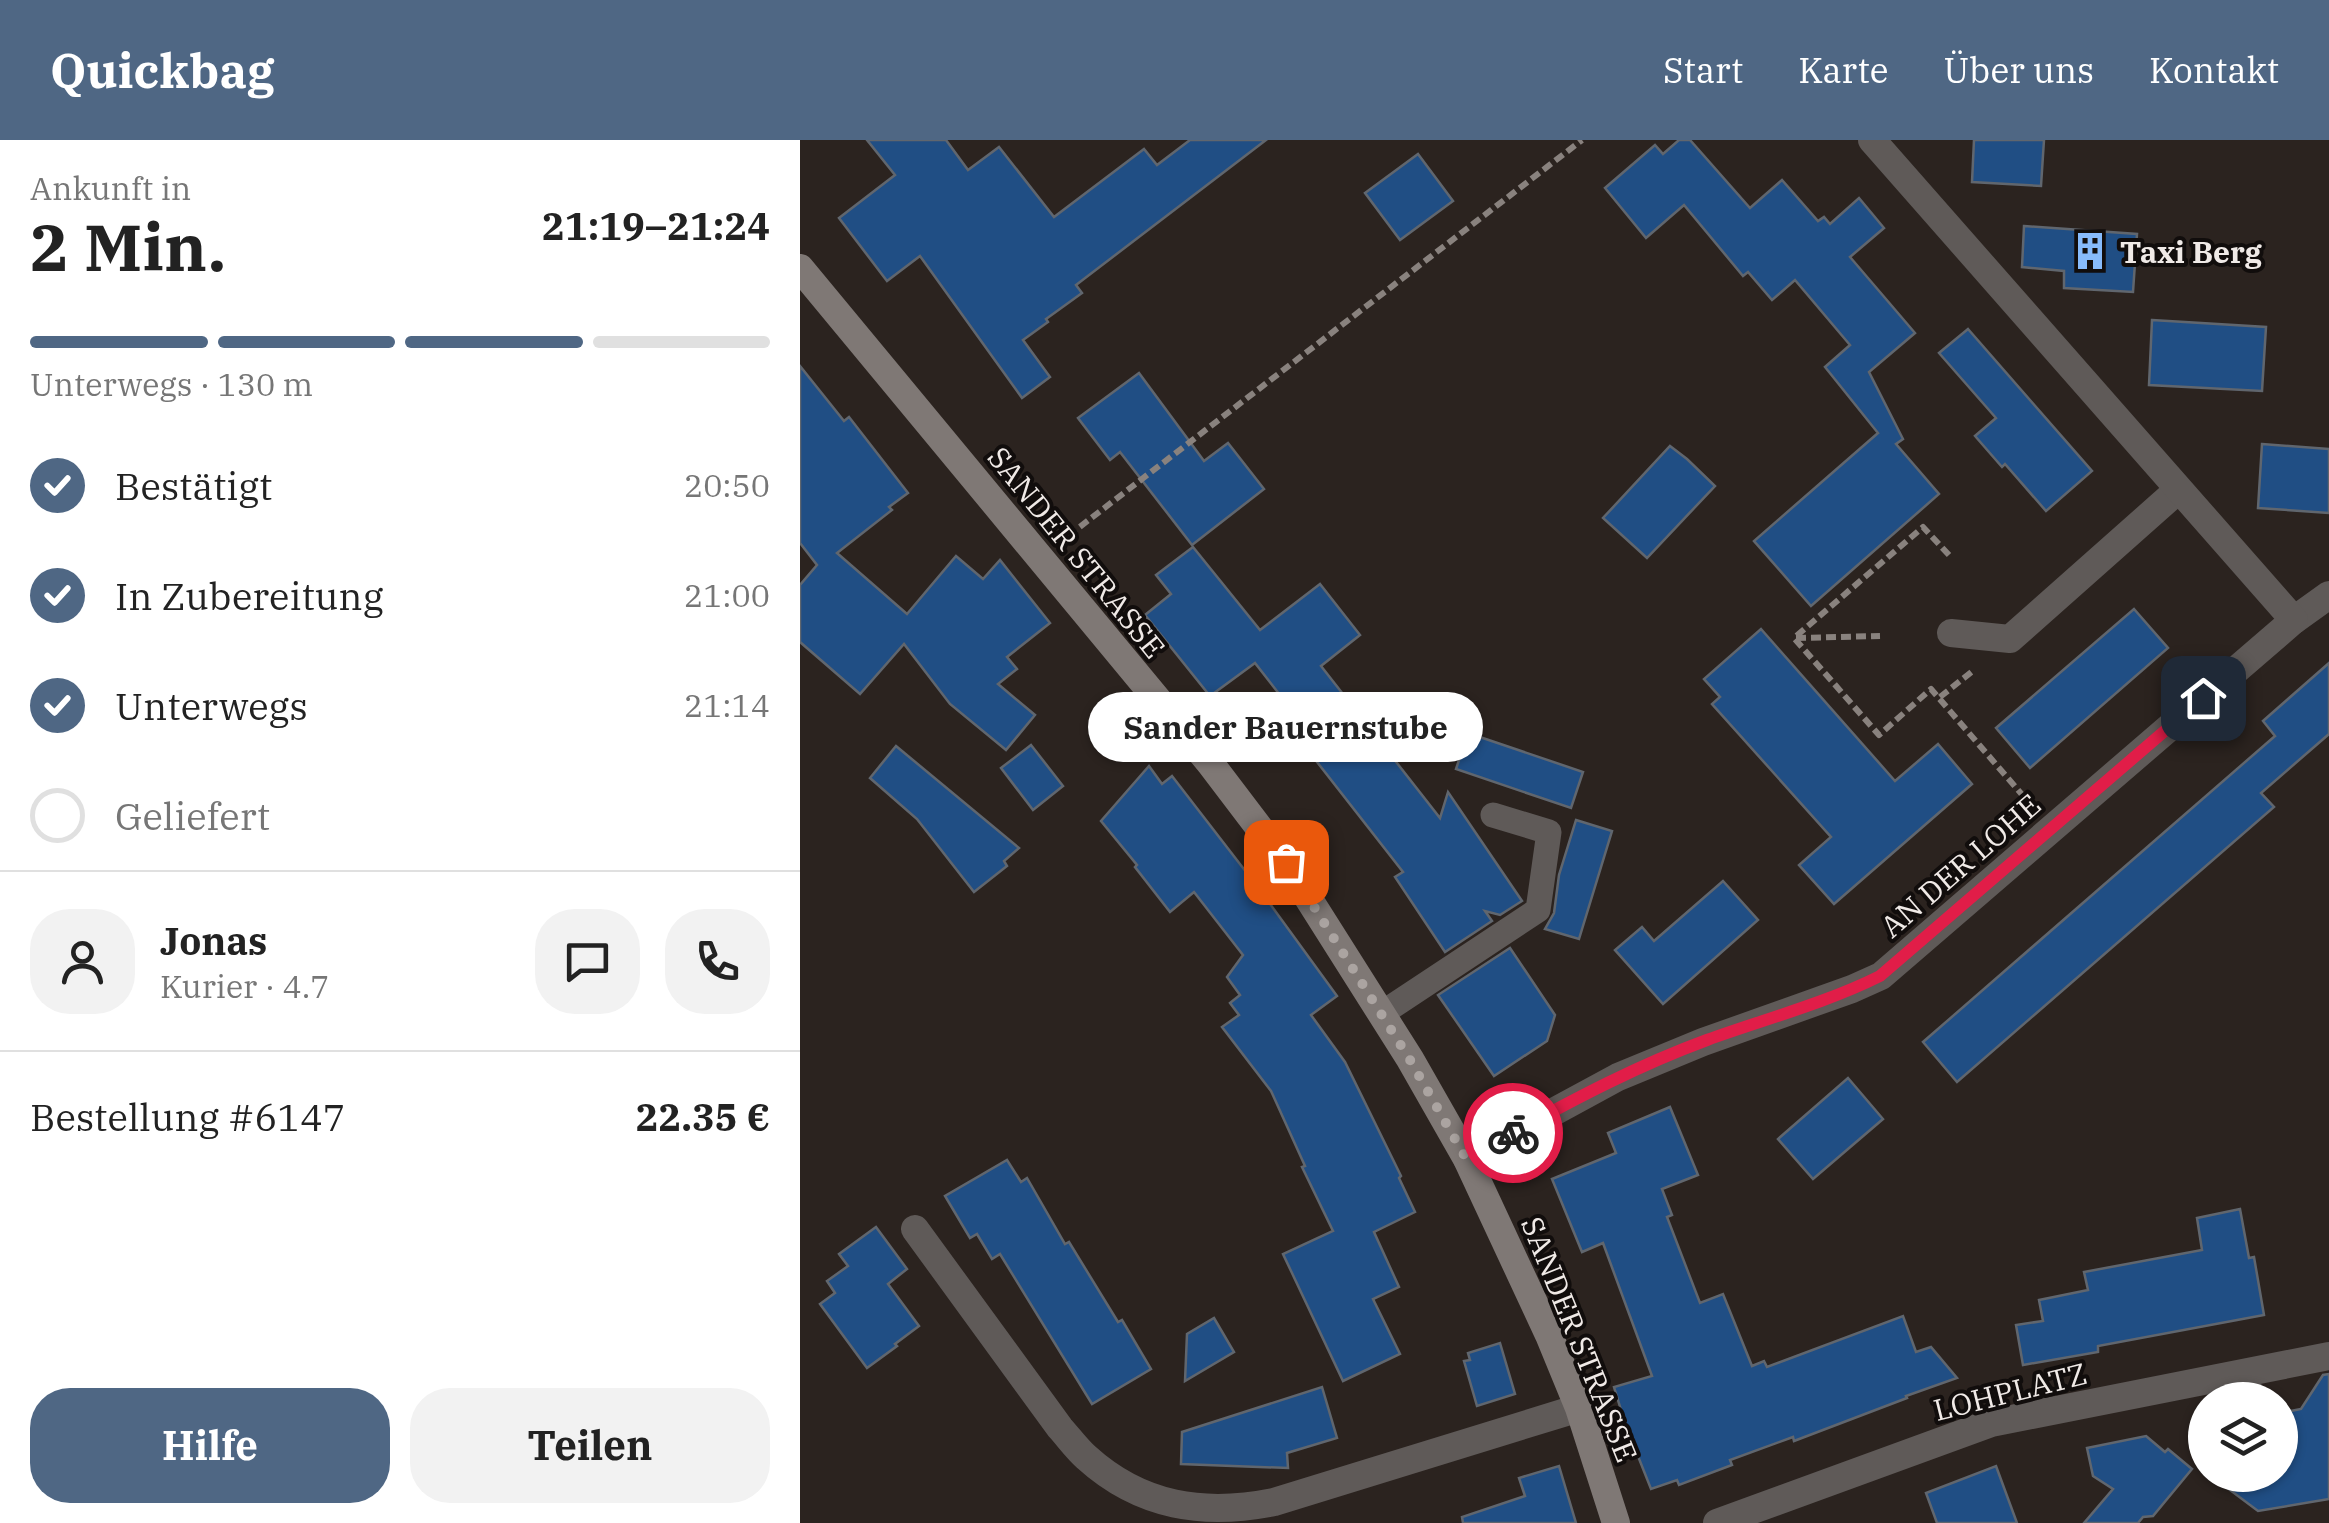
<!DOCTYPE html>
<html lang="de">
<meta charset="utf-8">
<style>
:root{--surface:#fff;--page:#f2f2f2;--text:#222;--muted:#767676;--line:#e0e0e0;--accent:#4f6784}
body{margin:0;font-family:"IBM Plex Serif",serif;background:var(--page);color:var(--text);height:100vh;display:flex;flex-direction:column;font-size:38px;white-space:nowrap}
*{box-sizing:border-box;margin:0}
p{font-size:32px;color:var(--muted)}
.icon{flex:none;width:55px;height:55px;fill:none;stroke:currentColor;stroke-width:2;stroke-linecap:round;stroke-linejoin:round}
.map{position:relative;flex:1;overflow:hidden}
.drawer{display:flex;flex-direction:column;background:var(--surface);width:800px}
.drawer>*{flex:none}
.buttons{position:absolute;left:1388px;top:1242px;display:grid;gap:20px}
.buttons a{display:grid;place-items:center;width:110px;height:110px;border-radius:50%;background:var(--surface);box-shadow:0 2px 8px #0004;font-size:50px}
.pin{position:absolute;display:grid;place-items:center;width:85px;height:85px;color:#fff;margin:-42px;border-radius:20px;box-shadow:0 5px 15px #0006}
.courier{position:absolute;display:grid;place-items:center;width:100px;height:100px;margin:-50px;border:8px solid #e11d48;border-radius:50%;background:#fff;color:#222;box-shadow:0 2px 12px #0007}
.bubble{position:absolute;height:70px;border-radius:35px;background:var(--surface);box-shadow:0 2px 8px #0004;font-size:32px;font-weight:700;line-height:70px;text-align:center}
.summary em{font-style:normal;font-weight:700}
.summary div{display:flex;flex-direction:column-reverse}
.summary{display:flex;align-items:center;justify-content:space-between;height:170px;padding:0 30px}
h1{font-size:65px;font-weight:700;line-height:75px}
.bar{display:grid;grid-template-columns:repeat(4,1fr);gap:15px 10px;align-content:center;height:120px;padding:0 30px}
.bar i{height:12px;border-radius:8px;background:var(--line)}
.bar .active{background:var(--accent)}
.bar p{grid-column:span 4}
.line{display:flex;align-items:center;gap:25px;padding:0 30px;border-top:2px solid var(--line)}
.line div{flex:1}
.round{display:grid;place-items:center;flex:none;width:105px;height:105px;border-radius:40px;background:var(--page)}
ol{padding:0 30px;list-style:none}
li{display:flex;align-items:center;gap:30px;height:110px}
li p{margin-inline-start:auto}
li .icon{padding:10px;border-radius:50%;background:var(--accent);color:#fff;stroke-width:4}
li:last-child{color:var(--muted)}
li i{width:55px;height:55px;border:5px solid var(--line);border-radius:50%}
.button{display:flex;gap:20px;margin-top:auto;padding:20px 30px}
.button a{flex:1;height:115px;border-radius:40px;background:var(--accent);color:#fff;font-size:40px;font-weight:700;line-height:115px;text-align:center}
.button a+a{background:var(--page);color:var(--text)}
header{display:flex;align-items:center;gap:60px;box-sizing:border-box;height:140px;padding:0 50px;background:var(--accent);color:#fff}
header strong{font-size:48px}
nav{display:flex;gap:55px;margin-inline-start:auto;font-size:35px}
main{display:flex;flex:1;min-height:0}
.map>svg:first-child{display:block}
</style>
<header>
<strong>Quickbag</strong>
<nav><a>Start</a><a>Karte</a><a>Über uns</a><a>Kontakt</a></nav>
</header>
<main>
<section class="drawer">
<div class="summary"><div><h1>2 Min.</h1><p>Ankunft in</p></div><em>21:19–21:24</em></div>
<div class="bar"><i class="active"></i><i class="active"></i><i class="active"></i><i></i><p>Unterwegs · 130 m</p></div>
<ol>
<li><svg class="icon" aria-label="check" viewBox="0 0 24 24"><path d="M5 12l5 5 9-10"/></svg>Bestätigt<p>20:50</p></li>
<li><svg class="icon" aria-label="check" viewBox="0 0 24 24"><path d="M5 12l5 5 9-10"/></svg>In Zubereitung<p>21:00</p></li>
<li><svg class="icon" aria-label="check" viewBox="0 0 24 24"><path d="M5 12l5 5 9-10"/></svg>Unterwegs<p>21:14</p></li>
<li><i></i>Geliefert</li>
</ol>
<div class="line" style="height:180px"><a class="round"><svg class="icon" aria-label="person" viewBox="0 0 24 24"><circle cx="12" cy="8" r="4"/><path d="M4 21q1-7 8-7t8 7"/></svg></a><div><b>Jonas</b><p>Kurier · 4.7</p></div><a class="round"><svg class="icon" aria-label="chat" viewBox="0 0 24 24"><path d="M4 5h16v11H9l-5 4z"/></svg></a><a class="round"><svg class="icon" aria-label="phone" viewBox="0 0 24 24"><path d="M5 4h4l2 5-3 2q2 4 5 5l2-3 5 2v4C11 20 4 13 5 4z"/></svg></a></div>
<div class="line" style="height:130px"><div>Bestellung #6147</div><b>22.35 €</b></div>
<div class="button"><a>Hilfe</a><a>Teilen</a></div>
</section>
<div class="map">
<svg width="1529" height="1383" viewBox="0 0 1529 1383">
<rect width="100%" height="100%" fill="#2b231f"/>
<g fill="#204e84" stroke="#60666e" stroke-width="2.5">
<polygon points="67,0 146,0 168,30 199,7 254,77 344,9 357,25 390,0 466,0 276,145 282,153 246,179 248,182 223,200 250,237 222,258 120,116 87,141 39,78 95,35"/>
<polygon points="879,0 890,0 950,68 982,40 1018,81 1024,77 1030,84 1059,58 1084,88 1050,117 1115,193 1069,232 1103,299 1096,304 1139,354 1011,466 954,401 1078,293 1025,227 1050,205 995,140 972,160 948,132 943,136 884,65 846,98 805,48 855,5 863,14"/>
<polygon points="1174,0 1244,0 1241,46 1172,42"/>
<polygon points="618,14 653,61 600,100 565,53"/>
<polygon points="1224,86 1337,94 1333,152 1264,148 1264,131 1222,127"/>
<polygon points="1352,180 1466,187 1462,251 1349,245"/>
<polygon points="1168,189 1292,331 1246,371 1205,324 1202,327 1175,296 1196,278 1139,213"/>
<polygon points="0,226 44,281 49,277 108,353 89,367 92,370 37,413 107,474 156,416 183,439 200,420 250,483 207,517 217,529 198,544 235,575 206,610 150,564 104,504 60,554 0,502 0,445 17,425 0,403"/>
<polygon points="339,233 404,321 428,303 464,349 392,405 320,312 310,320 278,278"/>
<polygon points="1462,304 1529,309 1529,373 1458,368"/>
<polygon points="870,306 887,319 915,346 847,418 803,378"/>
<polygon points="393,407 460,490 520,444 560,495 521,526 640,678 648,652 722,761 700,775 685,771 692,781 645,812 595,737 603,732 510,613 519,605 455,523 410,556 345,475 371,454 356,435"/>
<polygon points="1334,469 1368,508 1230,628 1196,588"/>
<polygon points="961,489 1095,641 1138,604 1172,644 1034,764 999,725 1031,697 912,564 920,557 904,539"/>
<polygon points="1529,523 1529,594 1461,653 1474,667 1157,942 1123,902 1475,596 1463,581"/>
<polygon points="668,593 783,632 771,668 656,629"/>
<polygon points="231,605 263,646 233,670 201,628"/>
<polygon points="96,606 219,708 204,721 207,726 174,752 117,679 70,638"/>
<polygon points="349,626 362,644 372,636 460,750 537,856 511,875 545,922 601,1036 599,1038 615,1072 574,1092 599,1147 573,1159 600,1214 543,1241 483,1114 533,1091 502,1027 505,1026 471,951 422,887 439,875 430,863 440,855 427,837 443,815 394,752 370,772 335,727 337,725 301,681"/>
<polygon points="776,680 812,691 779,799 745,789 754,773 759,735"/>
<polygon points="923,741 958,780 863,864 815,810 842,787 854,801"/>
<polygon points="710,808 755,875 747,901 694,936 638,855"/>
<polygon points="1048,938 1083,979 1013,1039 978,999"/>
<polygon points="870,967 898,1035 862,1049 872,1075 867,1077 900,1163 923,1154 952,1226 964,1221 967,1227 1103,1176 1116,1212 1131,1207 1157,1238 1106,1256 1107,1258 994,1301 993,1297 930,1320 932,1325 879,1345 877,1340 851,1349 834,1306 832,1306 814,1247 852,1236 803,1103 782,1112 752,1039 816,1013 808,993"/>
<polygon points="207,1020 221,1042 227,1038 265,1104 269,1102 318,1182 322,1180 351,1229 292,1264 200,1114 192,1119 177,1094 170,1098 145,1056"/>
<polygon points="1440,1069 1449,1118 1454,1117 1464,1175 1298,1206 1298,1212 1223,1225 1216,1185 1243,1181 1239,1160 1288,1150 1284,1132 1402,1110 1397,1078"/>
<polygon points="76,1087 107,1129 88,1144 119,1186 95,1204 97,1206 67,1228 20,1164 35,1153 27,1141 48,1126 39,1114"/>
<polygon points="414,1178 434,1212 385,1241 387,1194"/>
<polygon points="700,1203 715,1254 677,1266 664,1221 670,1220 668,1213"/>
<polygon points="1529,1234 1529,1359 1458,1371 1410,1335 1480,1335 1480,1287 1491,1271 1501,1269 1523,1235"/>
<polygon points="522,1247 537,1298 487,1313 488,1328 381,1324 382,1292"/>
<polygon points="1346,1296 1365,1312 1368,1309 1392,1329 1353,1376 1343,1377 1338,1383 1284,1383 1313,1349 1293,1336 1287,1308"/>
<polygon points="759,1326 776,1383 663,1383 662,1377 725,1356 719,1338"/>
<polygon points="1196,1326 1217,1383 1137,1383 1126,1353"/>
</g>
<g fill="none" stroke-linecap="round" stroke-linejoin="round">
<g stroke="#89827e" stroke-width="6" stroke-dasharray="10 5" stroke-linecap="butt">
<polyline points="268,396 782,0"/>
<polyline points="1149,415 1123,387 994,498 1079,595 1131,549 1231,665"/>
<polyline points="996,498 1080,496"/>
<polyline points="1140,557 1174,530"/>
</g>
<polyline stroke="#5f5a58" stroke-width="25" points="581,874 738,770 749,692 693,675"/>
<g stroke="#5f5a58" stroke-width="28">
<polyline points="1494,480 1529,455"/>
<polyline points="1151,493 1210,499 1378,350"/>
<polyline points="667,1019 818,937 903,902 1052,849 1081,836 1494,480 1072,0"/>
<path d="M115,1089L260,1288C269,1298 277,1309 286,1317C341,1367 404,1376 474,1362L779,1268"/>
<polyline points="917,1383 1191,1283 1529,1216"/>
</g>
<polyline stroke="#7f7875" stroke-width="28" points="0,128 410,623 486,723 610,919 667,1019 749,1195 779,1268 816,1383"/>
</g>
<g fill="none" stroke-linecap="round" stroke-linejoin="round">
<polyline stroke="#aba4a1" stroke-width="10" stroke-dasharray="0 18" points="486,722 610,920 667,1020 713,993"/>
<path stroke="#e11d48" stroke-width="12" d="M713,993C776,958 839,925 907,900C965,879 1026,863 1080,836L1403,558"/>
</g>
<defs>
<g id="building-bare" transform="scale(3)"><path d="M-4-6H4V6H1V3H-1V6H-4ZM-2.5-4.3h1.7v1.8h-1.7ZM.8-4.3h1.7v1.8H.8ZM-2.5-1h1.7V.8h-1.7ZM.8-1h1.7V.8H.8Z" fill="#87bbfb" stroke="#110d0c" stroke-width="2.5" paint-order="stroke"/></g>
</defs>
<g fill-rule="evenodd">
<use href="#building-bare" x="1290" y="111"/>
</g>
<g text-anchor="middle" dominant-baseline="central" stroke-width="8" stroke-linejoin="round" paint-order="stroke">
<g font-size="30" font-weight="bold" fill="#f0eae7" stroke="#110d0c" text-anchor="start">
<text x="1320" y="111">Taxi Berg</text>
</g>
<g font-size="30" fill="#f0eae7" stroke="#110d0c">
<text transform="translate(277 412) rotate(51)">SANDER STRASSE</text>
<text transform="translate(1160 725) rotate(-41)">AN DER LOHE</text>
<text transform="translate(780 1199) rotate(68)">SANDER STRASSE</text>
<text transform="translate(1210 1251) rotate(-14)">LOHPLATZ</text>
</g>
</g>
</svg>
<div class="buttons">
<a><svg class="icon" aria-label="layers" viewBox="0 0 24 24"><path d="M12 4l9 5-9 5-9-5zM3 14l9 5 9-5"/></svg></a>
</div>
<div class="pin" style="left:486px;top:722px;background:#ea580c"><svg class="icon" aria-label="bag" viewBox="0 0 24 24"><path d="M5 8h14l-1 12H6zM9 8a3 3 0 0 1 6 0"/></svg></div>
<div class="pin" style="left:1403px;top:558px;background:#1f2937"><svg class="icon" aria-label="home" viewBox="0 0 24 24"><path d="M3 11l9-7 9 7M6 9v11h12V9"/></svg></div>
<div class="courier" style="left:713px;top:993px"><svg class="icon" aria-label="bike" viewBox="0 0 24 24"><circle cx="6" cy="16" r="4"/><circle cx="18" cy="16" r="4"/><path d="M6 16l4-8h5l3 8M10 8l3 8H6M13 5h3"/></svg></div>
<div class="bubble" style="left:288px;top:552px;width:395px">Sander Bauernstube</div>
</div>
</main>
